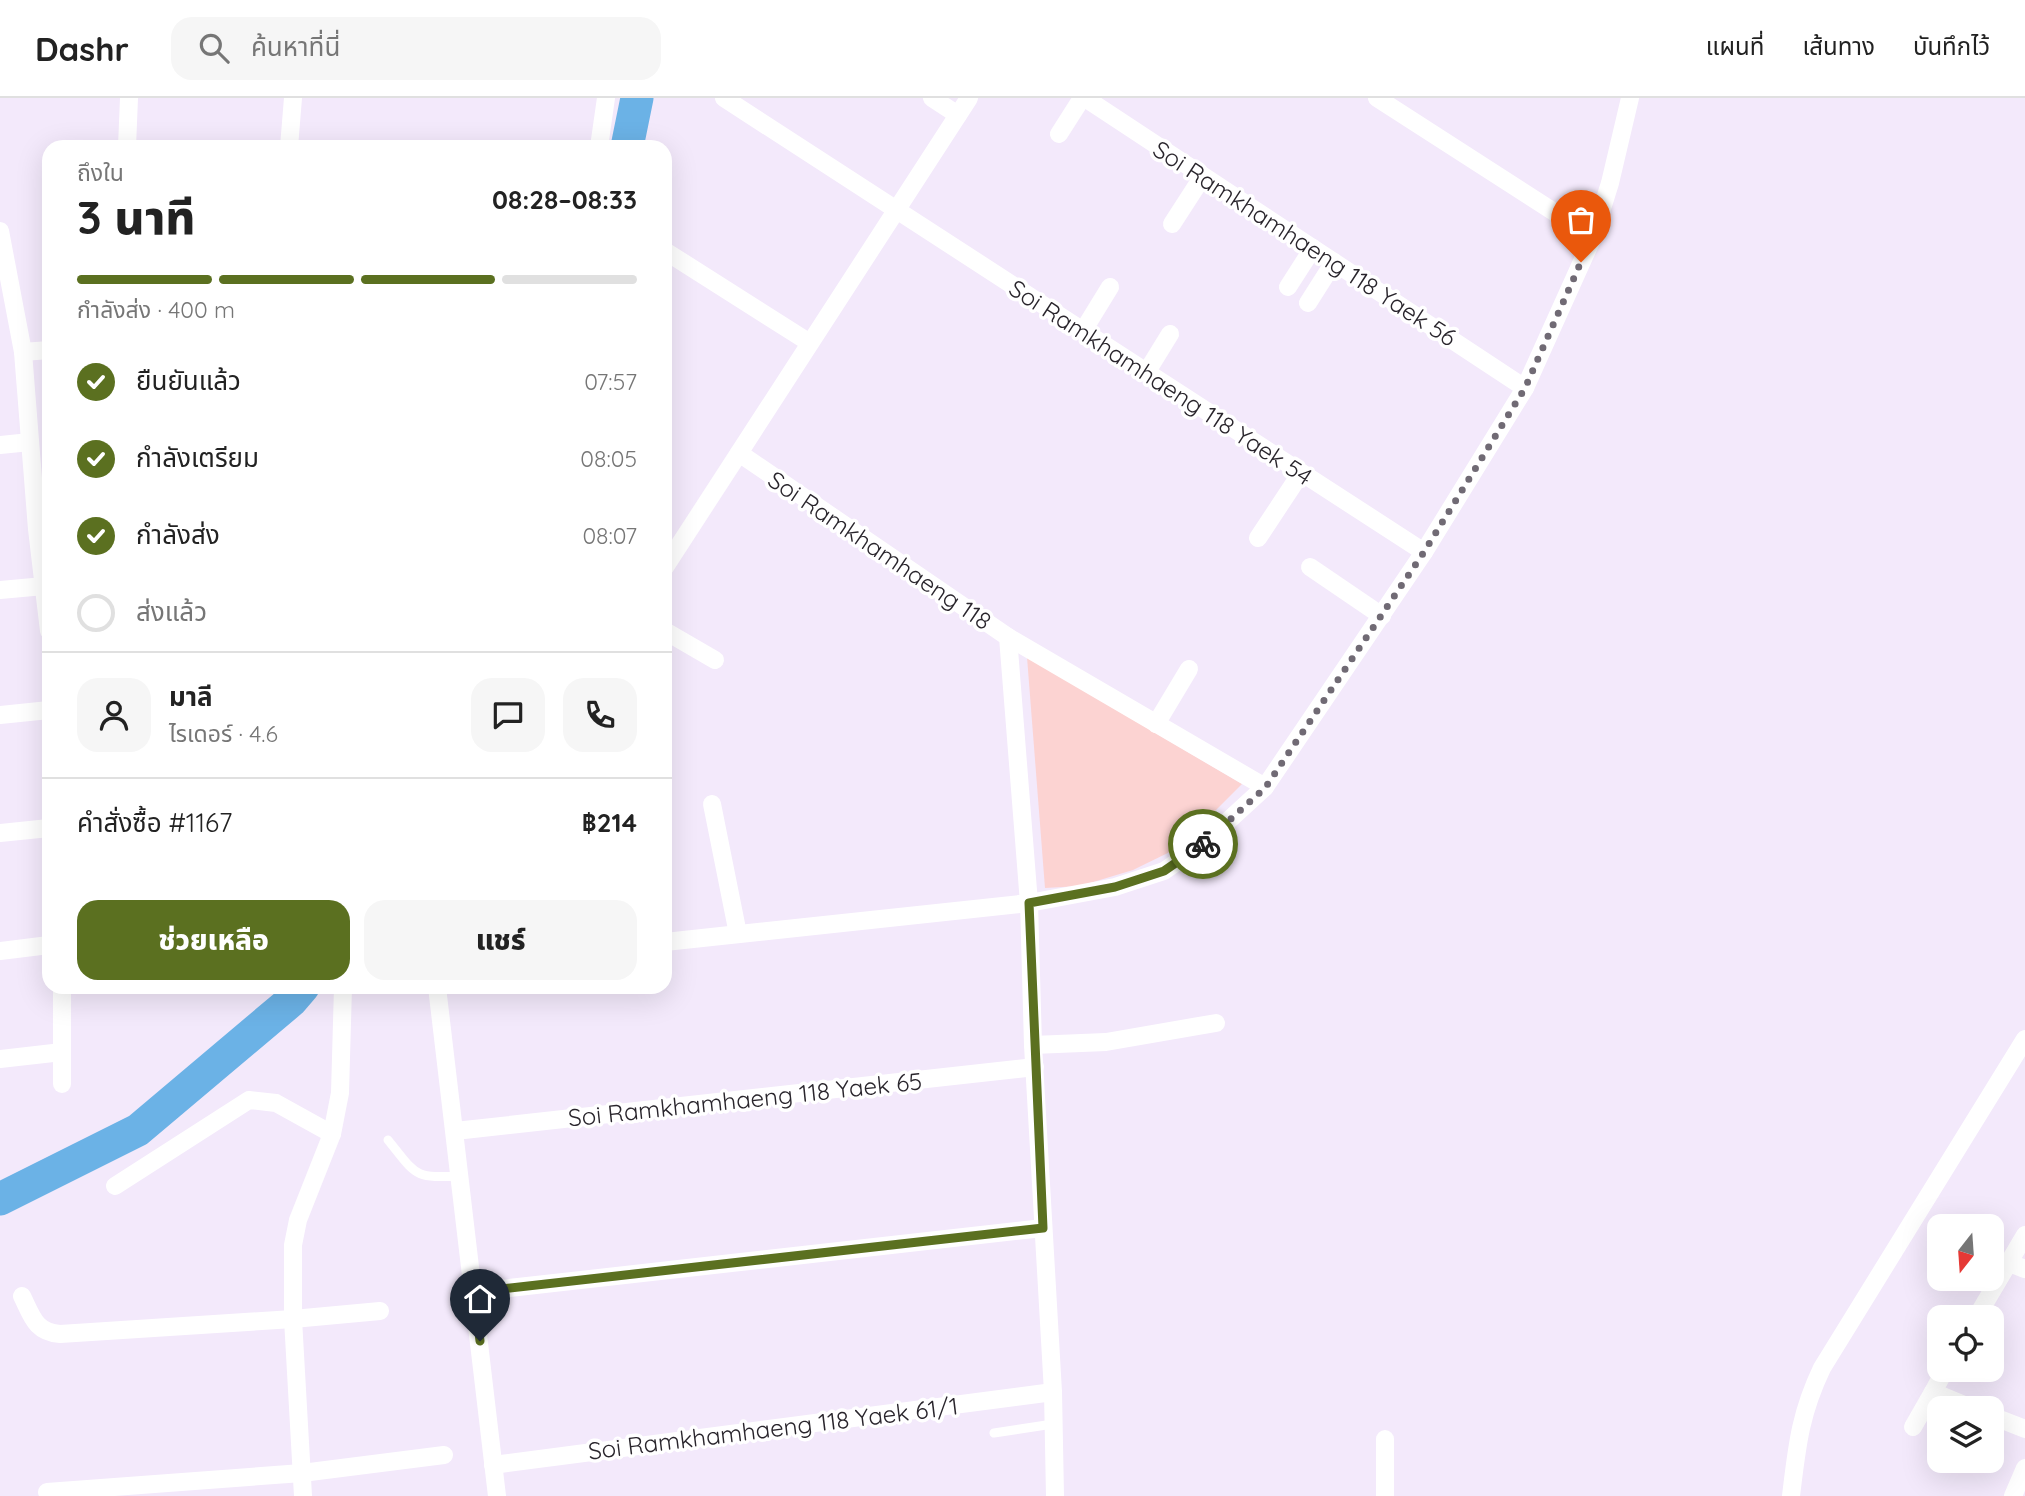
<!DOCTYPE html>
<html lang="th">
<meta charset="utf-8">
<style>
:root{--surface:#fff;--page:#f6f6f6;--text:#222;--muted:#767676;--line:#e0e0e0;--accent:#5b7020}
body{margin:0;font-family:Quicksand,"Noto Sans Thai",sans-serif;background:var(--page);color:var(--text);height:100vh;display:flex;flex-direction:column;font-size:26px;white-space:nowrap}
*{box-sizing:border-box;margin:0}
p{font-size:23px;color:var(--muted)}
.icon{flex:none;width:38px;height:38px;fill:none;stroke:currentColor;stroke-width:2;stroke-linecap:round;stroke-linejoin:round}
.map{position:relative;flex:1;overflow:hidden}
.drawer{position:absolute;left:42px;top:42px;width:630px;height:854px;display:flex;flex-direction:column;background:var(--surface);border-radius:21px;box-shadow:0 7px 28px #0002}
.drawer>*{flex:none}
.needle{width:46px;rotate:197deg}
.fabs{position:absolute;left:1927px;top:1116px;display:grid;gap:14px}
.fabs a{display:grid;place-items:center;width:77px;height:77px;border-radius:14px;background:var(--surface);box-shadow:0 7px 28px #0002;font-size:35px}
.pin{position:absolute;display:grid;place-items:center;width:60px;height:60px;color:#fff;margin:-72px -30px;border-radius:50% 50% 50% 0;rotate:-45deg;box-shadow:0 0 7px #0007}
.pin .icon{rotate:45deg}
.courier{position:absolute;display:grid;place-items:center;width:70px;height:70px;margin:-35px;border:5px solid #5b7020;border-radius:50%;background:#fff;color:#222;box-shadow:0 2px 9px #0007}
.overview em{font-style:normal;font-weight:800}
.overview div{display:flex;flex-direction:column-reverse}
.overview{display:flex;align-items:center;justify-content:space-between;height:119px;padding:0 35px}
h1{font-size:46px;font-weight:800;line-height:52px}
.bar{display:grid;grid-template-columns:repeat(4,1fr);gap:10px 7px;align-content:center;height:84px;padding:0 35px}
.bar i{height:9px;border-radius:5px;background:var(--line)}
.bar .selected{background:var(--accent)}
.bar p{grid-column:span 4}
.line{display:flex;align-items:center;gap:18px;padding:0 35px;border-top:2px solid var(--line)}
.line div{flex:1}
.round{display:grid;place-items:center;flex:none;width:74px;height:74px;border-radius:21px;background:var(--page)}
ol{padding:0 35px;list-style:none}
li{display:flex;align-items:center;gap:21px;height:77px}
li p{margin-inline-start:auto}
li .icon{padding:7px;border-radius:50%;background:var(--accent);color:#fff;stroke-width:4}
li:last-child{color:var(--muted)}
li i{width:38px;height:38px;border:4px solid var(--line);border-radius:50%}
.button{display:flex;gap:14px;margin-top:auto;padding:14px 35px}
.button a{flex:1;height:80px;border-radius:21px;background:var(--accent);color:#fff;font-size:28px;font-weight:800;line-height:80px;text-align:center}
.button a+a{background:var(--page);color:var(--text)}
header{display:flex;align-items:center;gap:42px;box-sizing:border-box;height:98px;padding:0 35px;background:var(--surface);border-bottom:2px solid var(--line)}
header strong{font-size:33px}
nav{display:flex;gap:38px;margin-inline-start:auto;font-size:24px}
.search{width:490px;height:63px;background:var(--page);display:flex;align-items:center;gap:18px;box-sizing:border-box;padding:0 24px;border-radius:21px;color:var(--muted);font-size:26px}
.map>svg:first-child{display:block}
</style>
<header>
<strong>Dashr</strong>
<div class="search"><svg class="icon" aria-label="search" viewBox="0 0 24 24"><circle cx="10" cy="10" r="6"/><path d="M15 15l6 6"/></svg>ค้นหาที่นี่</div>
<nav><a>แผนที่</a><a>เส้นทาง</a><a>บันทึกไว้</a></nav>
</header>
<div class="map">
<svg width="2025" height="1398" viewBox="0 0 2025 1398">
<rect width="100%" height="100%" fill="#f3e9fb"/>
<polygon fill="#fcd3d2" points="1027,559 1242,686 1178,750 1133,772 1080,788 1045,790"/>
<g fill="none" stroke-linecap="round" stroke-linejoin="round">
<g stroke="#6bb2e6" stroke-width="33">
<polyline points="627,49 637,0"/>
<polyline points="0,1101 138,1032 291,903 303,889"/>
</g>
<g stroke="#fff" stroke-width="9">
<path d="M388,1042C417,1078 413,1080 460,1078"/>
<polyline points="994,1335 1053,1326"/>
</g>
<g stroke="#fff" stroke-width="18">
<polyline points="724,0 1424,454"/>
<polyline points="932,0 958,17"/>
<polyline points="969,0 739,355 1008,539 1029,805 1033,947 1053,1294 1055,1398"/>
<polyline points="1085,0 1525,290"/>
<polyline points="1377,0 1593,139"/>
<polyline points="1059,36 1082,0"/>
<polyline points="127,49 129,0"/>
<polyline points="289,49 293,0"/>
<polyline points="599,49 606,0"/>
<polyline points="1172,126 1203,78"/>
<polyline points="0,133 23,254 37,431 49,533"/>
<polyline points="665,153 810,245"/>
<polyline points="1288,189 1313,150"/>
<polyline points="1308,205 1334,164"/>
<polyline points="1083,233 1110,189"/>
<polyline points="23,254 49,252"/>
<polyline points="1146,275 1170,236"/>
<polyline points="0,347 30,344"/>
<polyline points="1258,440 1301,375"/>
<polyline points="665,469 739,355"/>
<polyline points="1310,469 1382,518"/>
<polyline points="0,492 44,488"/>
<polyline points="665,533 715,562"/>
<polyline points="1008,539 1265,689"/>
<polyline points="0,617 49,612"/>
<polyline points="1156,626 1189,571"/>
<polyline points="712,706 738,836"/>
<polyline points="0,735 49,730"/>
<polyline points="665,844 1029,805 1115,789 1164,773 1204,745 1265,689 1424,454 1525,290 1593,139 1610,85 1630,0"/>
<polyline points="0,853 49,847"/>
<polyline points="62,889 62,986"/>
<polyline points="437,889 497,1398"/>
<polyline points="1033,947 1106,944 1216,925"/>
<polyline points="0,961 62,954"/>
<polyline points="455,1033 1035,969"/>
<polyline points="115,1088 249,1002 276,1005 332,1036"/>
<polyline points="2007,1164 2025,1171"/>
<polyline points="474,1194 1043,1130"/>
<path d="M22,1198C32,1218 35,1234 60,1236L293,1221L380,1213"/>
<polyline points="1976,1220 2025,1137"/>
<polyline points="1933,1294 1945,1272"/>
<polyline points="1992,1318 2025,1331"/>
<polyline points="1913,1329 1933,1294 1974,1311"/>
<polyline points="1385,1341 1385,1398"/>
<polyline points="493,1367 1053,1294"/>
<polyline points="47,1394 302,1375 444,1357"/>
<polyline points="303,1398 293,1221 293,1147 298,1122 332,1036 340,995 343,889"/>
<path d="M1791,1398C1797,1348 1800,1316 1822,1270L2025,941"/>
<polyline points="2013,1398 2025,1370"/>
</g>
</g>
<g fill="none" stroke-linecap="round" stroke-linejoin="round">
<polyline stroke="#706a74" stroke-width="7" stroke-dasharray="0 12.6" points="1203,746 1265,690 1424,454 1525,290 1581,164"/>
<polyline stroke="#5b7020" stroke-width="9" points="480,1243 474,1194 1043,1130 1029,805 1115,789 1164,773 1203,746"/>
</g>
<g text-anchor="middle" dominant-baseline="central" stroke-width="7" stroke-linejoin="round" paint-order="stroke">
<g font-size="24" fill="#29252c" stroke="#fff">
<text transform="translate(1305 145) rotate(33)">Soi Ramkhamhaeng 118 Yaek 56</text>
<text transform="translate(1161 284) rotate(33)">Soi Ramkhamhaeng 118 Yaek 54</text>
<text transform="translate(880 452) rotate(34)">Soi Ramkhamhaeng 118</text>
<text transform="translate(745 1001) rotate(-6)">Soi Ramkhamhaeng 118 Yaek 65</text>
<text transform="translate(773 1330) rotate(-7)">Soi Ramkhamhaeng 118 Yaek 61/1</text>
</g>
</g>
</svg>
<div class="fabs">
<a><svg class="needle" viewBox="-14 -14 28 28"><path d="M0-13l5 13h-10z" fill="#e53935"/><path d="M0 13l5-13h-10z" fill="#767676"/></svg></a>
<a><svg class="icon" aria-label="locate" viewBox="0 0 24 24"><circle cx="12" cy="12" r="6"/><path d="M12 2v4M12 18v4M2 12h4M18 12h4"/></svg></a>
<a><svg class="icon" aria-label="layers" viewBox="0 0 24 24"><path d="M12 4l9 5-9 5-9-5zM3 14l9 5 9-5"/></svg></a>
</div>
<div class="pin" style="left:1581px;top:164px;background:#ea580c"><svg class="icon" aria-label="bag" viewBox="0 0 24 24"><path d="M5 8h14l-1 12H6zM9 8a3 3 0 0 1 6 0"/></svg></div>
<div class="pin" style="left:480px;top:1243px;background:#1f2937"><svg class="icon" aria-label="home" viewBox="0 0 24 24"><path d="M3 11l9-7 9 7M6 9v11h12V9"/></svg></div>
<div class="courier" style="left:1203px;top:746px"><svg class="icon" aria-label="bike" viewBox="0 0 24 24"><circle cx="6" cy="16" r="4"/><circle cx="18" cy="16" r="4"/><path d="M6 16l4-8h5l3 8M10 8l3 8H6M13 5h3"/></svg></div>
<section class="drawer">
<div class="overview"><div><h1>3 นาที</h1><p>ถึงใน</p></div><em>08:28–08:33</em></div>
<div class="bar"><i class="selected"></i><i class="selected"></i><i class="selected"></i><i></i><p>กำลังส่ง · 400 m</p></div>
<ol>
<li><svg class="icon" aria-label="check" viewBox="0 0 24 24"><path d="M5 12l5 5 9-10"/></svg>ยืนยันแล้ว<p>07:57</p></li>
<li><svg class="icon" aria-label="check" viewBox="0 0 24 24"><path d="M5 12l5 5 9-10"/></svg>กำลังเตรียม<p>08:05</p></li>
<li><svg class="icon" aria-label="check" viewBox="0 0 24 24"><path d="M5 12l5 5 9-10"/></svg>กำลังส่ง<p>08:07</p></li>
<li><i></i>ส่งแล้ว</li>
</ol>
<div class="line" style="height:126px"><a class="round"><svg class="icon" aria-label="person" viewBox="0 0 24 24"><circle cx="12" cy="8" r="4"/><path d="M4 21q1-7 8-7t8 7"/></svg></a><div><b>มาลี</b><p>ไรเดอร์ · 4.6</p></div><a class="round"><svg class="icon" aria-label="chat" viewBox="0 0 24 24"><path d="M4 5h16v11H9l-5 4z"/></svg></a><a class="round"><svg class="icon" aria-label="phone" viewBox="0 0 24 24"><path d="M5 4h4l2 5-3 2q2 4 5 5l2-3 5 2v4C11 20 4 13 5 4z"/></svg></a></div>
<div class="line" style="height:91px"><div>คำสั่งซื้อ #1167</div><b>฿214</b></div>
<div class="button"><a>ช่วยเหลือ</a><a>แชร์</a></div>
</section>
</div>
